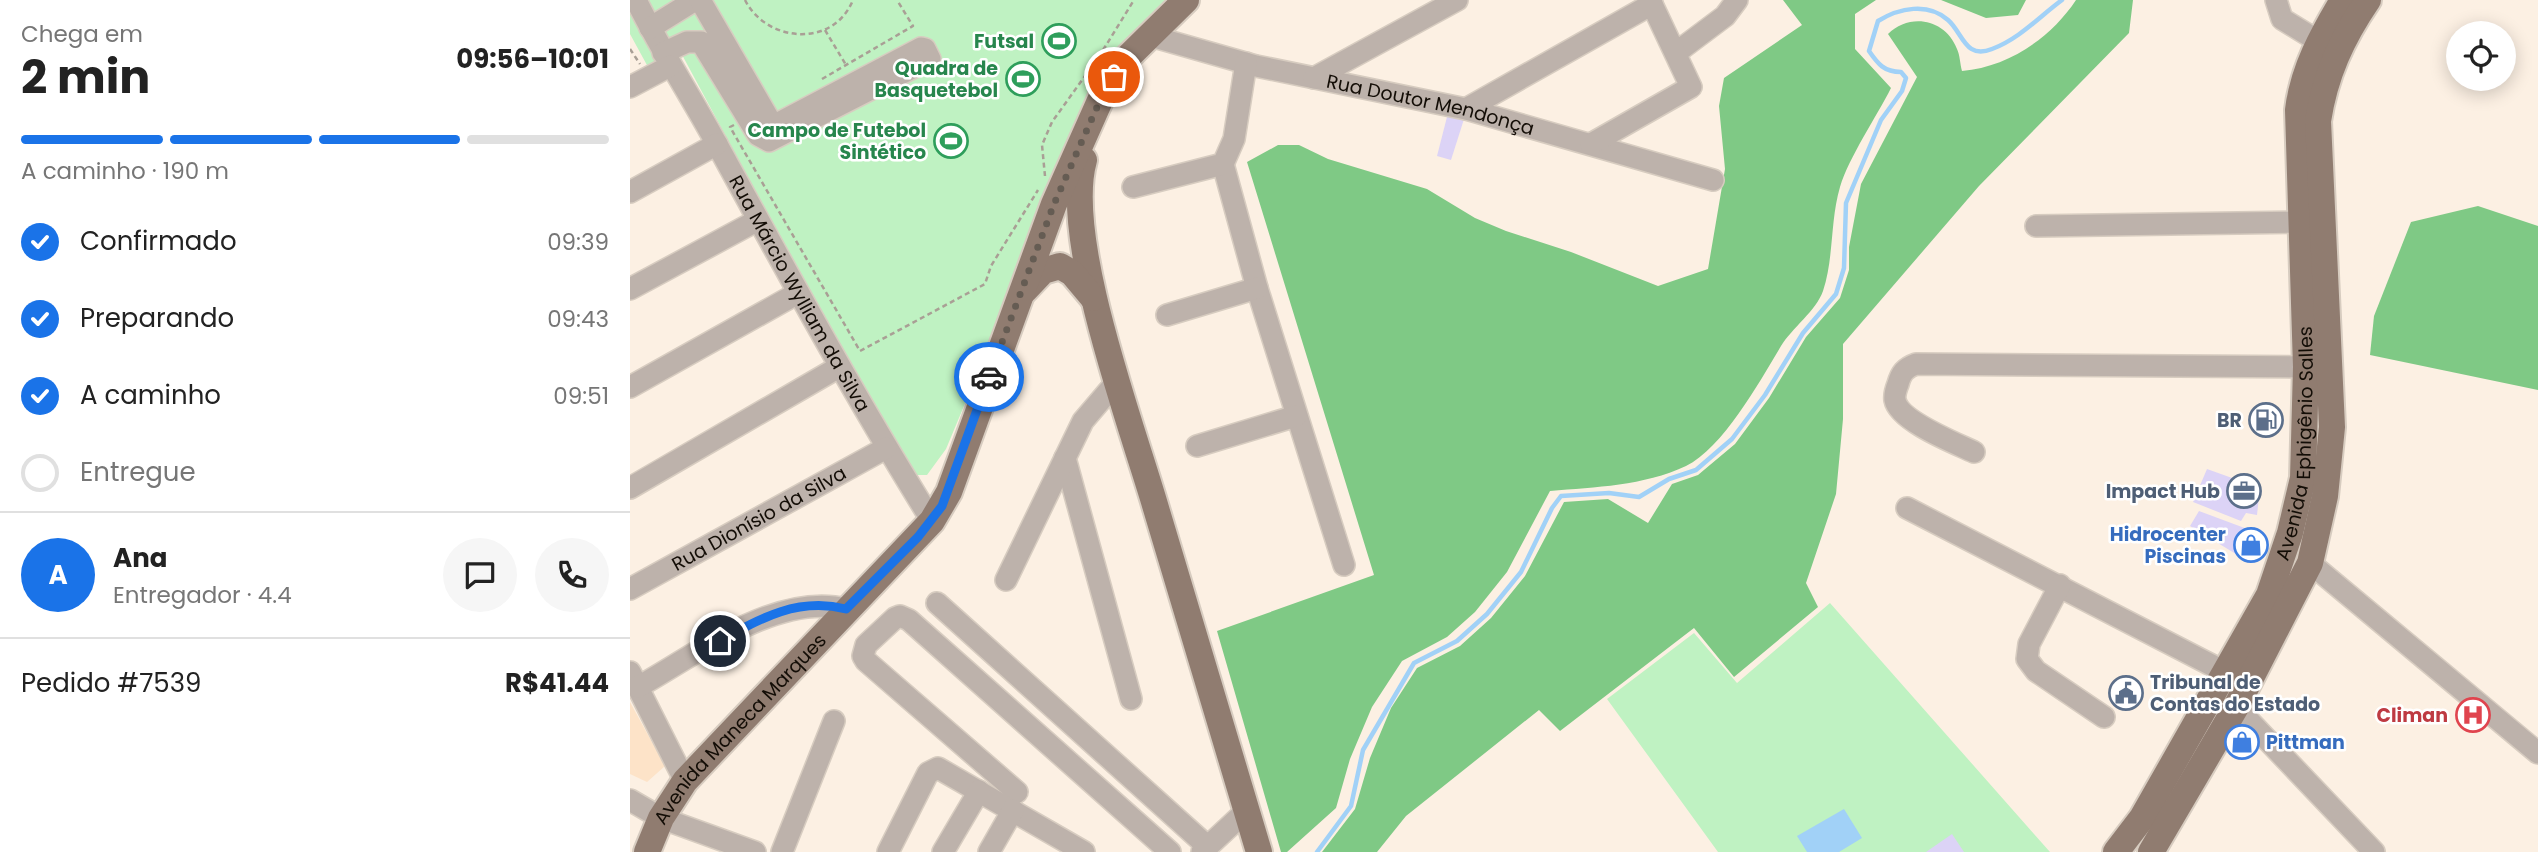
<!DOCTYPE html>
<html lang="pt">
<meta charset="utf-8">
<style>
:root{--surface:#fff;--page:#f6f6f6;--text:#222;--muted:#767676;--line:#e0e0e0;--accent:#1a73e8}
body{margin:0;font-family:Poppins,sans-serif;background:var(--page);color:var(--text);height:100vh;display:flex;flex-direction:column;font-size:26px;white-space:nowrap}
*{box-sizing:border-box;margin:0}
p{font-size:23px;color:var(--muted)}
.icon{flex:none;width:38px;height:38px;fill:none;stroke:currentColor;stroke-width:2;stroke-linecap:round;stroke-linejoin:round}
.map{position:relative;flex:1;overflow:hidden}
.panel{display:flex;flex-direction:column;background:var(--surface);width:630px}
.panel>*{flex:none}
.fabs{position:absolute;left:1816px;top:21px;display:grid;gap:14px}
.fabs a{display:grid;place-items:center;width:70px;height:70px;border-radius:50%;background:var(--surface);box-shadow:0 4px 18px #0003;font-size:35px}
.pin{position:absolute;display:grid;place-items:center;width:60px;height:60px;color:#fff;margin:-30px;border:4px solid #fff;border-radius:50%;box-shadow:0 2px 7px #0007}
.courier{position:absolute;display:grid;place-items:center;width:70px;height:70px;margin:-35px;border:5px solid #1a73e8;border-radius:50%;background:#fff;color:#222;box-shadow:0 2px 9px #0007}
.head em{font-style:normal;font-weight:700}
.head div{display:flex;flex-direction:column-reverse}
.head{display:flex;align-items:center;justify-content:space-between;height:119px;padding:0 21px}
h1{font-size:46px;font-weight:700;line-height:52px}
.bar{display:grid;grid-template-columns:repeat(4,1fr);gap:10px 7px;align-content:center;height:84px;padding:0 21px}
.bar i{height:9px;border-radius:5px;background:var(--line)}
.bar .current{background:var(--accent)}
.bar p{grid-column:span 4}
.line{display:flex;align-items:center;gap:18px;padding:0 21px;border-top:2px solid var(--line)}
.line div{flex:1}
.round{display:grid;place-items:center;flex:none;width:74px;height:74px;border-radius:37px;background:var(--page)}
ol{padding:0 21px;list-style:none}
li{display:flex;align-items:center;gap:21px;height:77px}
li p{margin-inline-start:auto}
li .icon{padding:7px;border-radius:50%;background:var(--accent);color:#fff;stroke-width:4}
li:last-child{color:var(--muted)}
li i{width:38px;height:38px;border:4px solid var(--line);border-radius:50%}
main{display:flex;flex:1;min-height:0}
.map>svg:first-child{display:block}
</style>
<main>
<section class="panel">
<div class="head"><div><h1>2 min</h1><p>Chega em</p></div><em>09:56–10:01</em></div>
<div class="bar"><i class="current"></i><i class="current"></i><i class="current"></i><i></i><p>A caminho · 190 m</p></div>
<ol>
<li><svg class="icon" aria-label="check" viewBox="0 0 24 24"><path d="M5 12l5 5 9-10"/></svg>Confirmado<p>09:39</p></li>
<li><svg class="icon" aria-label="check" viewBox="0 0 24 24"><path d="M5 12l5 5 9-10"/></svg>Preparando<p>09:43</p></li>
<li><svg class="icon" aria-label="check" viewBox="0 0 24 24"><path d="M5 12l5 5 9-10"/></svg>A caminho<p>09:51</p></li>
<li><i></i>Entregue</li>
</ol>
<div class="line" style="height:126px"><b class="round" style="background:var(--accent);color:#fff">A</b><div><b>Ana</b><p>Entregador · 4.4</p></div><a class="round"><svg class="icon" aria-label="chat" viewBox="0 0 24 24"><path d="M4 5h16v11H9l-5 4z"/></svg></a><a class="round"><svg class="icon" aria-label="phone" viewBox="0 0 24 24"><path d="M5 4h4l2 5-3 2q2 4 5 5l2-3 5 2v4C11 20 4 13 5 4z"/></svg></a></div>
<div class="line" style="height:91px"><div>Pedido #7539</div><b>R$41.44</b></div>
</section>
<div class="map">
<svg width="1908" height="852" viewBox="0 0 1908 852">
<rect width="100%" height="100%" fill="#fcf0e3"/>
<polygon fill="#fde3c8" points="0,702 35,766 17,782 0,774"/>
<g fill="#bff2c2">
<polygon points="0,0 542,0 405,236 316,449 297,475 278,475 50,51 18,67 0,34"/>
<polygon points="1200,603 1420,852 1088,852 977,699 1064,633 1107,683"/>
</g>
<g fill="#7fc985">
<path d="M1153,0H1246L1225,14V49L1261,88C1247,116 1219,157 1210,187C1200,221 1204,258 1193,291C1186,311 1162,328 1151,346C1130,381 1093,448 1056,466C1013,486 966,487 920,491L877,572L845,612L817,637L772,661L742,707L720,759L706,808L657,852H651L587,631L744,575L617,162L648,145H669L698,159L797,189L845,218L876,231L941,252L1028,286L1078,269L1095,169L1089,106L1094,78L1172,25Z"/>
<polygon points="1311,0 1396,0 1388,15 1356,18"/>
<path d="M1446,0H1503L1499,33L1349,186L1213,344V419L1206,494L1176,583L1188,607L1104,677L1064,628L930,731L909,710L776,816L747,852H692L725,809L740,758L761,708L787,668L830,646L861,618L895,576L934,502L978,499L1018,523L1042,484L1068,475L1105,444L1139,398L1176,337L1210,298L1219,270V247L1231,184L1287,77L1258,34C1279,13 1315,18 1327,49C1330,55 1330,64 1332,71C1378,67 1421,38 1446,0Z"/>
<polygon points="1848,206 1908,226 1908,390 1740,355 1744,316 1781,222"/>
</g>
<polygon fill="#a1d1f7" points="1214,809 1232,838 1209,852 1177,852 1167,836"/>
<g fill="none" stroke-linecap="round" stroke-linejoin="round">
<path stroke="#a1d1f7" stroke-width="4.5" d="M687,852L721,806L733,750L784,663L827,641L857,614L891,572L922,508L931,496L979,493L1009,497L1039,479L1066,470L1102,439L1135,395L1173,333L1206,294L1214,268L1216,203L1251,120L1272,91L1276,78L1271,72C1254,72 1248,64 1239,51L1248,21C1269,8 1298,2 1318,20C1333,33 1335,60 1362,49C1389,39 1409,17 1432,0"/>
</g>
<g fill="#dcd3f6">
<polygon points="818,113 835,116 821,160 807,156"/>
<polygon points="1577,469 1630,488 1627,515 1616,513 1611,521 1563,502"/>
<polygon points="1569,511 1628,533 1619,562 1560,526"/>
<polygon points="1322,834 1334,852 1296,852"/>
</g>
<g fill="none" stroke-linecap="round" stroke-linejoin="round">
<g stroke="#d7ccc0" stroke-width="24">
<g id="minor">
<path id="s1" d="M6,0C31,51 62,98 89,148C158,274 226,399 302,521"/>
<polyline points="1646,0 1652,19 1688,41"/>
<polyline points="20,28 65,0"/>
<path id="s2" d="M517,35L626,66L836,109L1083,180"/>
<polyline points="1047,52 1095,16 1107,0"/>
<polyline points="33,53 57,42 71,42 128,135 139,141 300,59 295,49 291,48 143,126 70,0"/>
<polyline points="684,78 827,0"/>
<polyline points="0,87 40,66"/>
<polyline points="836,109 1022,4"/>
<polyline points="961,144 1061,87 1020,0"/>
<polyline points="593,164 627,288 714,565"/>
<polyline points="503,187 593,164 604,139 616,63"/>
<polyline points="0,192 87,144"/>
<polyline points="1406,226 1670,222"/>
<polyline points="0,289 128,220"/>
<polyline points="537,315 627,288"/>
<polyline points="0,387 168,293"/>
<polyline points="567,446 666,416"/>
<path d="M1344,452C1325,443 1269,421 1265,400C1264,394 1266,389 1268,384C1271,373 1275,368 1286,364L1676,367"/>
<polyline points="435,458 501,699"/>
<polyline points="0,488 209,367"/>
<polyline points="1277,508 1595,672"/>
<polyline points="1680,563 1908,753"/>
<polyline points="376,580 453,421 488,380"/>
<polyline points="1430,585 1399,644 1397,659 1406,671 1474,717"/>
<path id="s3" d="M0,589L256,448"/>
<polyline points="307,603 577,846"/>
<polyline points="0,672 55,781"/>
<path d="M8,687C67,654 147,592 216,609"/>
<polyline points="1606,707 1744,852"/>
<polyline points="387,792 236,661 233,656 236,645 265,618 270,616 279,620 540,852"/>
<polyline points="0,800 31,818 125,852"/>
<polyline points="152,852 204,721"/>
<polyline points="258,852 298,773 308,768 454,852"/>
<polyline points="313,852 349,791"/>
<polyline points="359,852 383,810"/>
<polyline points="572,852 616,811"/>
</g>
</g>
<g stroke="#d7ccc0" stroke-width="30">
<g id="major">
<path d="M454,160C432,238 501,423 525,505C560,621 594,736 629,852"/>
<polyline points="395,290 413,271 430,266 442,273 463,298"/>
<path id="s4" d="M17,852L31,818L55,781L302,521L319,492L424,204L472,96L496,59L556,0"/>
<path id="s5" d="M1486,852L1512,818L1639,595L1660,533L1673,478L1676,367L1668,110C1673,69 1692,35 1713,0"/>
<path d="M1521,852L1606,707L1680,563L1695,496L1702,427L1688,121C1695,75 1712,38 1738,0"/>
</g>
</g>
<g stroke="#a99f95" stroke-width="2.5" stroke-dasharray="5 3.5" stroke-linecap="butt">
<path d="M115,0C136,42 203,49 223,0"/>
<polyline points="195,30 216,65"/>
<polyline points="0,49 10,64"/>
<polyline points="192,79 283,26 267,0"/>
<polyline points="104,125 100,127 230,351 355,284 361,266 408,190"/>
<polyline points="415,176 412,145 422,122 470,55 504,0"/>
</g>
<use href="#minor" stroke="#bdb2ab" stroke-width="21"/>
<use href="#major" stroke="#907c70" stroke-width="26"/>
</g>
<g fill="none" stroke-linecap="round" stroke-linejoin="round">
<polyline stroke="#655c53" stroke-width="7" stroke-dasharray="0 12.6" points="359,377 424,204 472,96 484,77"/>
<path stroke="#1a73e8" stroke-width="9" d="M90,641C131,618 168,597 216,609L288,537L312,506L359,377"/>
</g>
<defs>
<g id="stadium-ring" transform="scale(1.75)"><circle r="9.5" fill="#fff" stroke="#2e9e5b" stroke-width="1.5"/><path d="M0-5a6.5 5 0 1 0 0 10a6.5 5 0 1 0 0-10ZM-3.5-1.8h7v3.6h-7Z" fill="#2e9e5b"/></g>
<g id="fuel-ring" transform="scale(1.75)"><circle r="9.5" fill="#fff" stroke="#5c6f8a" stroke-width="1.5"/><path d="M-5.5-6h7V0h2V4h1.3V-2.5L3-4.5l.8-.8L6-3V5H2.5V1h-1V6h-7ZM-4.2-4.7v3.2H.2V-4.7Z" fill="#5c6f8a"/></g>
<g id="office-ring" transform="scale(1.75)"><circle r="9.5" fill="#fff" stroke="#5c6f8a" stroke-width="1.5"/><path d="M-6-3h4V-5.5h4V-3h4V5H-6ZM-1-4.5V-3h2v-1.5ZM-6 0V1H6V0Z" fill="#5c6f8a"/></g>
<g id="shop-ring" transform="scale(1.75)"><circle r="9.5" fill="#fff" stroke="#3f7fe0" stroke-width="1.5"/><path d="M-5-2.5h2.3a2.7 3.5 0 0 1 5.4 0H5L5.5 6h-11ZM-1.5-2.5h3a1.5 2.3 0 0 0-3 0Z" fill="#3f7fe0"/></g>
<g id="civic-ring" transform="scale(1.75)"><circle r="9.5" fill="#fff" stroke="#5c6f8a" stroke-width="1.5"/><path d="M-.6-6.5H3V-4.5H.6V-3L4-1V1h2V6H-6V1h2V-1L-.6-3ZM-1.2 2.5V6h2.4V2.5Z" fill="#5c6f8a"/></g>
<g id="hospital-ring" transform="scale(1.75)"><circle r="9.5" fill="#fff" stroke="#e0444e" stroke-width="1.5"/><path d="M-5-5h3v3.5h4V-5h3V5h-3V1.5h-4V5h-3Z" fill="#e0444e"/></g>
</defs>
<g fill-rule="evenodd">
<use href="#stadium-ring" x="429" y="41"/>
<use href="#stadium-ring" x="393" y="79"/>
<use href="#stadium-ring" x="321" y="141"/>
<use href="#fuel-ring" x="1636" y="420"/>
<use href="#office-ring" x="1614" y="491"/>
<use href="#shop-ring" x="1621" y="545"/>
<use href="#civic-ring" x="1496" y="693"/>
<use href="#hospital-ring" x="1843" y="715"/>
<use href="#shop-ring" x="1612" y="742"/>
</g>
<g text-anchor="middle" dominant-baseline="central" stroke-width="5" stroke-linejoin="round" paint-order="stroke">
<g font-size="19" font-weight="bold" fill="#27864d" stroke="#fff" text-anchor="end">
<text x="404" y="41">Futsal</text>
<text x="368" y="68">Quadra de<tspan x="368" dy="22">Basquetebol</tspan></text>
<text x="296" y="130">Campo de Futebol<tspan x="296" dy="22">Sintético</tspan></text>
</g>
<g font-size="19" fill="#130d06" stroke="#fff">
<text stroke="none"><textPath href="#s2" startOffset="292">Rua Doutor Mendonça</textPath></text>
<text stroke="none"><textPath href="#s1" startOffset="336">Rua Márcio Wylliam da Silva</textPath></text>
<text stroke="none"><textPath href="#s5" startOffset="455">Avenida Ephigênio Salles</textPath></text>
<text stroke="none"><textPath href="#s3" startOffset="147">Rua Dionísio da Silva</textPath></text>
<text stroke="none"><textPath href="#s4" startOffset="156">Avenida Maneca Marques</textPath></text>
</g>
<g font-size="19" font-weight="bold" fill="#4e5e75" stroke="#fff" text-anchor="end">
<text x="1612" y="420">BR</text>
<text x="1590" y="491">Impact Hub</text>
<text x="1520" y="682" text-anchor="start">Tribunal de<tspan x="1520" dy="22">Contas do Estado</tspan></text>
</g>
<g font-size="19" font-weight="bold" fill="#366cbe" stroke="#fff" text-anchor="end">
<text x="1596" y="534">Hidrocenter<tspan x="1596" dy="22">Piscinas</tspan></text>
<text x="1636" y="742" text-anchor="start">Pittman</text>
</g>
<g font-size="19" font-weight="bold" fill="#be3a42" stroke="#fff" text-anchor="end">
<text x="1818" y="715">Climan</text>
</g>
</g>
</svg>
<div class="fabs">
<a><svg class="icon" aria-label="locate" viewBox="0 0 24 24"><circle cx="12" cy="12" r="6"/><path d="M12 2v4M12 18v4M2 12h4M18 12h4"/></svg></a>
</div>
<div class="pin" style="left:484px;top:77px;background:#ea580c"><svg class="icon" aria-label="bag" viewBox="0 0 24 24"><path d="M5 8h14l-1 12H6zM9 8a3 3 0 0 1 6 0"/></svg></div>
<div class="pin" style="left:90px;top:641px;background:#1f2937"><svg class="icon" aria-label="home" viewBox="0 0 24 24"><path d="M3 11l9-7 9 7M6 9v11h12V9"/></svg></div>
<div class="courier" style="left:359px;top:377px"><svg class="icon" aria-label="car" viewBox="0 0 24 24"><path d="M5 17H2v-5l4-1 3-4h7l3 4 3 1v5h-3M9 17h6M6 11h13"/><circle cx="7" cy="17" r="2"/><circle cx="17" cy="17" r="2"/></svg></div>
</div>
</main>
